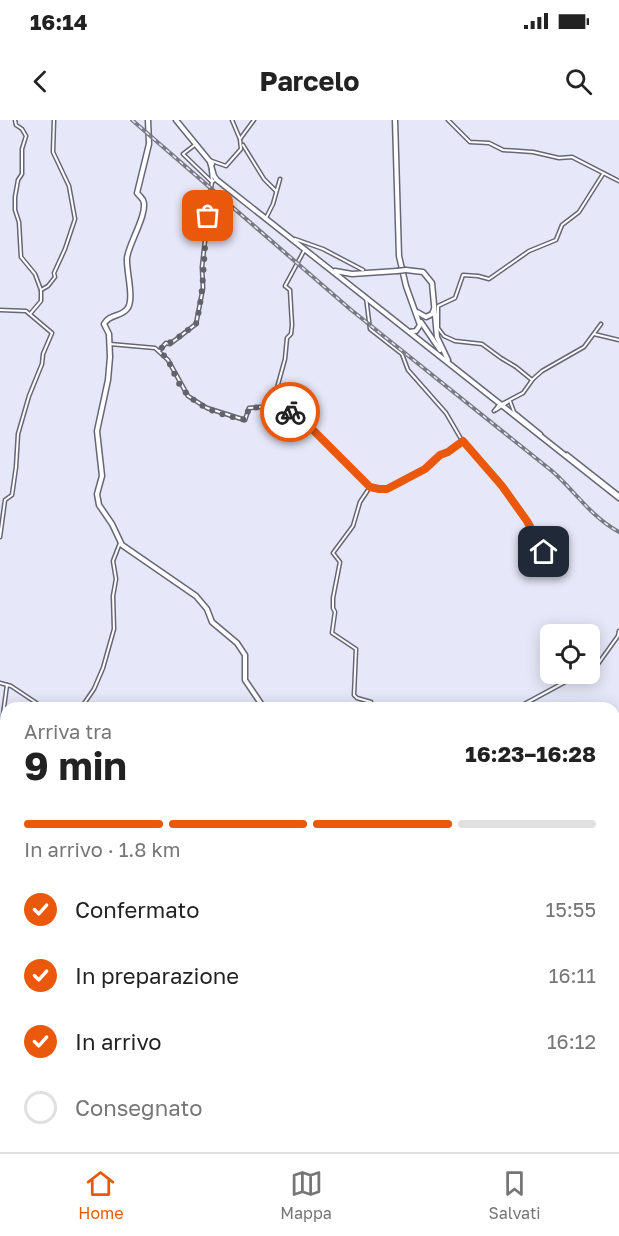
<!DOCTYPE html>
<html lang="it">
<meta charset="utf-8">
<style>
:root{--surface:#fff;--page:#f2f2f2;--text:#222;--muted:#767676;--line:#e0e0e0;--accent:#ea580c}
body{margin:0;font-family:"Golos Text",sans-serif;background:var(--page);color:var(--text);height:100vh;display:flex;flex-direction:column;font-size:22px;white-space:nowrap}
*{box-sizing:border-box;margin:0}
p{font-size:20px;color:var(--muted)}
.icon{flex:none;width:33px;height:33px;fill:none;stroke:currentColor;stroke-width:2;stroke-linecap:round;stroke-linejoin:round}
.map{position:relative;flex:1;overflow:hidden}
.sheet{position:absolute;left:0px;top:582px;width:620px;height:450px;display:flex;flex-direction:column;background:var(--surface);border-radius:18px 18px 0 0;box-shadow:0 3px 15px #0003}
.sheet>*{flex:none}
.fabs{position:absolute;left:540px;top:504px;display:grid;gap:12px}
.fabs a{display:grid;place-items:center;width:60px;height:60px;border-radius:9px;background:var(--surface);box-shadow:0 3px 15px #0003;font-size:30px}
.pin{position:absolute;display:grid;place-items:center;width:51px;height:51px;color:#fff;margin:-26px;border-radius:12px;box-shadow:0 3px 9px #0006}
.courier{position:absolute;display:grid;place-items:center;width:60px;height:60px;margin:-30px;border:4px solid #ea580c;border-radius:50%;background:#fff;color:#222;box-shadow:0 2px 8px #0007}
.headline em{font-style:normal;font-weight:700}
.headline div{display:flex;flex-direction:column-reverse}
.headline{display:flex;align-items:center;justify-content:space-between;height:102px;padding:0 24px}
h1{font-size:39px;font-weight:700;line-height:45px}
.bar{display:grid;grid-template-columns:repeat(4,1fr);gap:9px 6px;align-content:center;height:72px;padding:0 24px}
.bar i{height:8px;border-radius:4px;background:var(--line)}
.bar .selected{background:var(--accent)}
.bar p{grid-column:span 4}
ol{padding:0 24px;list-style:none}
li{display:flex;align-items:center;gap:18px;height:66px}
li p{margin-inline-start:auto}
li .icon{padding:6px;border-radius:50%;background:var(--accent);color:#fff;stroke-width:4}
li:last-child{color:var(--muted)}
li i{width:33px;height:33px;border:3px solid var(--line);border-radius:50%}
.status{display:flex;justify-content:space-between;align-items:center;height:42px;padding:0 30px;background:var(--surface);direction:ltr}
.status svg{height:16px;fill:currentColor}
header{display:flex;justify-content:space-between;align-items:center;height:78px;padding:0 24px;background:var(--surface);font-size:27px;font-weight:700}
.tab-bar{display:flex;justify-content:space-around;align-items:center;height:84px;border-top:2px solid var(--line);background:var(--surface);font-size:16px;color:var(--muted)}
.tab-bar a{display:grid;justify-items:center;gap:3px}
.tab-bar .selected{color:var(--accent)}
.map>svg:first-child{display:block}
</style>
<div class="status"><b>16:14</b><svg viewBox="0 0 49 12"><path d="M0 12V9h3v3zM5 12V6h3v6zM10 12V3h3v9zM15 12V0h3v12zM26 1h20v11H26zM47 4h2v5h-2z"/></svg></div>
<header><svg class="icon" aria-label="back" viewBox="0 0 24 24"><path d="M15 5l-7 7 7 7"/></svg>Parcelo<svg class="icon" aria-label="search" viewBox="0 0 24 24"><circle cx="10" cy="10" r="6"/><path d="M15 15l6 6"/></svg></header>
<div class="map">
<svg width="619" height="1032" viewBox="0 0 619 1032">
<rect width="100%" height="100%" fill="#e6e8f9"/>
<g fill="none" stroke-linecap="round" stroke-linejoin="round">
<g stroke="#656776" stroke-width="5">
<g id="street">
<polyline points="15,0 16,5 22,9 26,16 22,29 22,54 18,60 15,77 15,90 19,102 21,137 35,154 41,170 41,181 30,194"/>
<polyline points="232,0 240,19"/>
<polyline points="448,0 470,22 489,23 503,30 533,32 559,38 572,37 619,61"/>
<polyline points="196,24 183,34 212,62"/>
<polyline points="243,25 264,59 276,71"/>
<polyline points="209,40 226,46 241,29 240,19 254,0"/>
<polyline points="211,50 212,62"/>
<polyline points="266,98 273,84 280,59"/>
<polyline points="295,119 323,129 363,150"/>
<polyline points="305,129 285,166 290,170 292,205 291,214 287,218 285,239 272,286 291,292 296,307 309,306 370,367 379,369 387,369 425,349 440,335 448,332 463,321"/>
<polyline points="41,170 48,166 55,157 54,153 65,129 75,99 69,66 53,32 54,0"/>
<polyline points="366,177 370,209 402,234 408,250 446,293 460,317 476,337 496,357 527,401 544,432"/>
<polyline points="0,190 26,191 52,213 43,234 42,244 29,276 18,314 16,347 12,375 5,380 0,417"/>
<polyline points="594,214 619,220"/>
<polyline points="110,224 155,228 168,240 188,276 207,288 245,300 249,288 272,286"/>
<polyline points="159,231 166,223 170,224 196,204 203,168 202,147 211,68 212,62 216,59"/>
<polyline points="532,260 516,247 501,238 482,224 455,221 444,216 438,208 438,186 455,178 463,155 478,156 489,159 529,131 556,120 562,105 579,92 603,54"/>
<polyline points="510,281 514,292 541,314"/>
<polyline points="496,290 508,282"/>
<polyline points="494,291 498,286 523,273 533,259 542,251 584,227 601,204"/>
<polyline points="567,334 619,375"/>
<polyline points="370,367 360,382 353,406 333,433 340,442 333,478 333,488 335,492 332,513 356,529 354,575 357,578 371,582 371,588"/>
<polyline points="590,549 598,544 618,516 619,511"/>
<polyline points="0,563 11,566 44,588"/>
<polyline points="81,588 94,569 103,548 114,509 113,476 116,459 113,441 120,423"/>
<polyline points="517,588 580,554"/>
<polyline points="614,618 619,619"/>
<polyline points="0,641 2,602 7,565"/>
<polyline points="0,660 6,663"/>
<polyline points="0,767 6,766"/>
<polyline points="614,885 619,887"/>
<polyline points="0,965 6,954"/>
<polyline points="272,1026 282,1032"/>
<polyline points="134,1032 139,1026"/>
<polyline points="239,1032 241,1026"/>
<polyline points="456,1032 459,1026"/>
</g>
</g>
<g stroke="#656776" stroke-width="7">
<g id="secondary">
<path d="M148,0L149,24L137,73C139,75 141,77 143,80C149,92 128,125 127,138C126,151 135,180 127,189C121,197 109,194 104,204L109,214L110,237L108,260L97,311L102,356L97,374L99,385L112,404L122,425L196,476L207,489L212,502L237,523L245,535V560L264,588"/>
<polyline points="176,0 212,44"/>
<polyline points="395,0 399,136 406,166 420,205 416,211 410,212"/>
<polyline points="210,42 214,56 217,60 619,378"/>
<polyline points="406,150 423,152 432,163 437,217 448,240"/>
<polyline points="335,151 352,154 397,151"/>
<polyline points="417,192 426,197 432,194 434,189"/>
<polyline points="421,202 440,230"/>
<polyline points="614,911 619,906"/>
<polyline points="332,1032 333,1026"/>
<polyline points="530,1032 532,1026"/>
</g>
</g>
<use href="#street" stroke="#fff" stroke-width="2"/>
<use href="#secondary" stroke="#fff" stroke-width="4"/>
<g stroke="#787a84" stroke-width="4">
<path id="rail" d="M132,0L350,189L552,351C575,371 591,397 619,412"/>
</g>
<use href="#rail" stroke="#e6e8f9" stroke-width="1.5" stroke-dasharray="4.5" stroke-linecap="butt"/>
<g stroke="#656776" stroke-width="7" stroke-linecap="butt">
<polyline id="secondary-bridge" points="397,151 406,150"/>
</g>
<use href="#secondary-bridge" stroke="#fff" stroke-width="4"/>
</g>
<g fill="none" stroke-linecap="round" stroke-linejoin="round">
<path stroke="#61636c" stroke-width="6" stroke-dasharray="0 10.8" d="M208,96C203,132 205,169 196,204L172,222L166,223L159,231C170,239 172,250 178,262C193,287 218,294 245,300L249,288L272,286L290,292"/>
<polyline stroke="#ea580c" stroke-width="8" points="290,292 295,307 309,306 370,367 379,369 387,369 425,349 440,335 448,332 463,321 502,366 527,401 544,432"/>
</g>
</svg>
<div class="fabs">
<a><svg class="icon" aria-label="locate" viewBox="0 0 24 24"><circle cx="12" cy="12" r="6"/><path d="M12 2v4M12 18v4M2 12h4M18 12h4"/></svg></a>
</div>
<div class="pin" style="left:208px;top:96px;background:#ea580c"><svg class="icon" aria-label="bag" viewBox="0 0 24 24"><path d="M5 8h14l-1 12H6zM9 8a3 3 0 0 1 6 0"/></svg></div>
<div class="pin" style="left:544px;top:432px;background:#1f2937"><svg class="icon" aria-label="home" viewBox="0 0 24 24"><path d="M3 11l9-7 9 7M6 9v11h12V9"/></svg></div>
<div class="courier" style="left:290px;top:292px"><svg class="icon" aria-label="bike" viewBox="0 0 24 24"><circle cx="6" cy="16" r="4"/><circle cx="18" cy="16" r="4"/><path d="M6 16l4-8h5l3 8M10 8l3 8H6M13 5h3"/></svg></div>
<section class="sheet">
<div class="headline"><div><h1>9 min</h1><p>Arriva tra</p></div><em>16:23–16:28</em></div>
<div class="bar"><i class="selected"></i><i class="selected"></i><i class="selected"></i><i></i><p>In arrivo · 1.8 km</p></div>
<ol>
<li><svg class="icon" aria-label="check" viewBox="0 0 24 24"><path d="M5 12l5 5 9-10"/></svg>Confermato<p>15:55</p></li>
<li><svg class="icon" aria-label="check" viewBox="0 0 24 24"><path d="M5 12l5 5 9-10"/></svg>In preparazione<p>16:11</p></li>
<li><svg class="icon" aria-label="check" viewBox="0 0 24 24"><path d="M5 12l5 5 9-10"/></svg>In arrivo<p>16:12</p></li>
<li><i></i>Consegnato</li>
</ol>
</section>
</div>
<nav class="tab-bar">
<a class="selected"><svg class="icon" aria-label="home" viewBox="0 0 24 24"><path d="M3 11l9-7 9 7M6 9v11h12V9"/></svg>Home</a>
<a><svg class="icon" aria-label="map" viewBox="0 0 24 24"><path d="M3 6l6-2 6 2 6-2v14l-6 2-6-2-6 2zM9 4v14M15 6v14"/></svg>Mappa</a>
<a><svg class="icon" aria-label="saved" viewBox="0 0 24 24"><path d="M7 4h10v16l-5-4-5 4z"/></svg>Salvati</a>
</nav>
